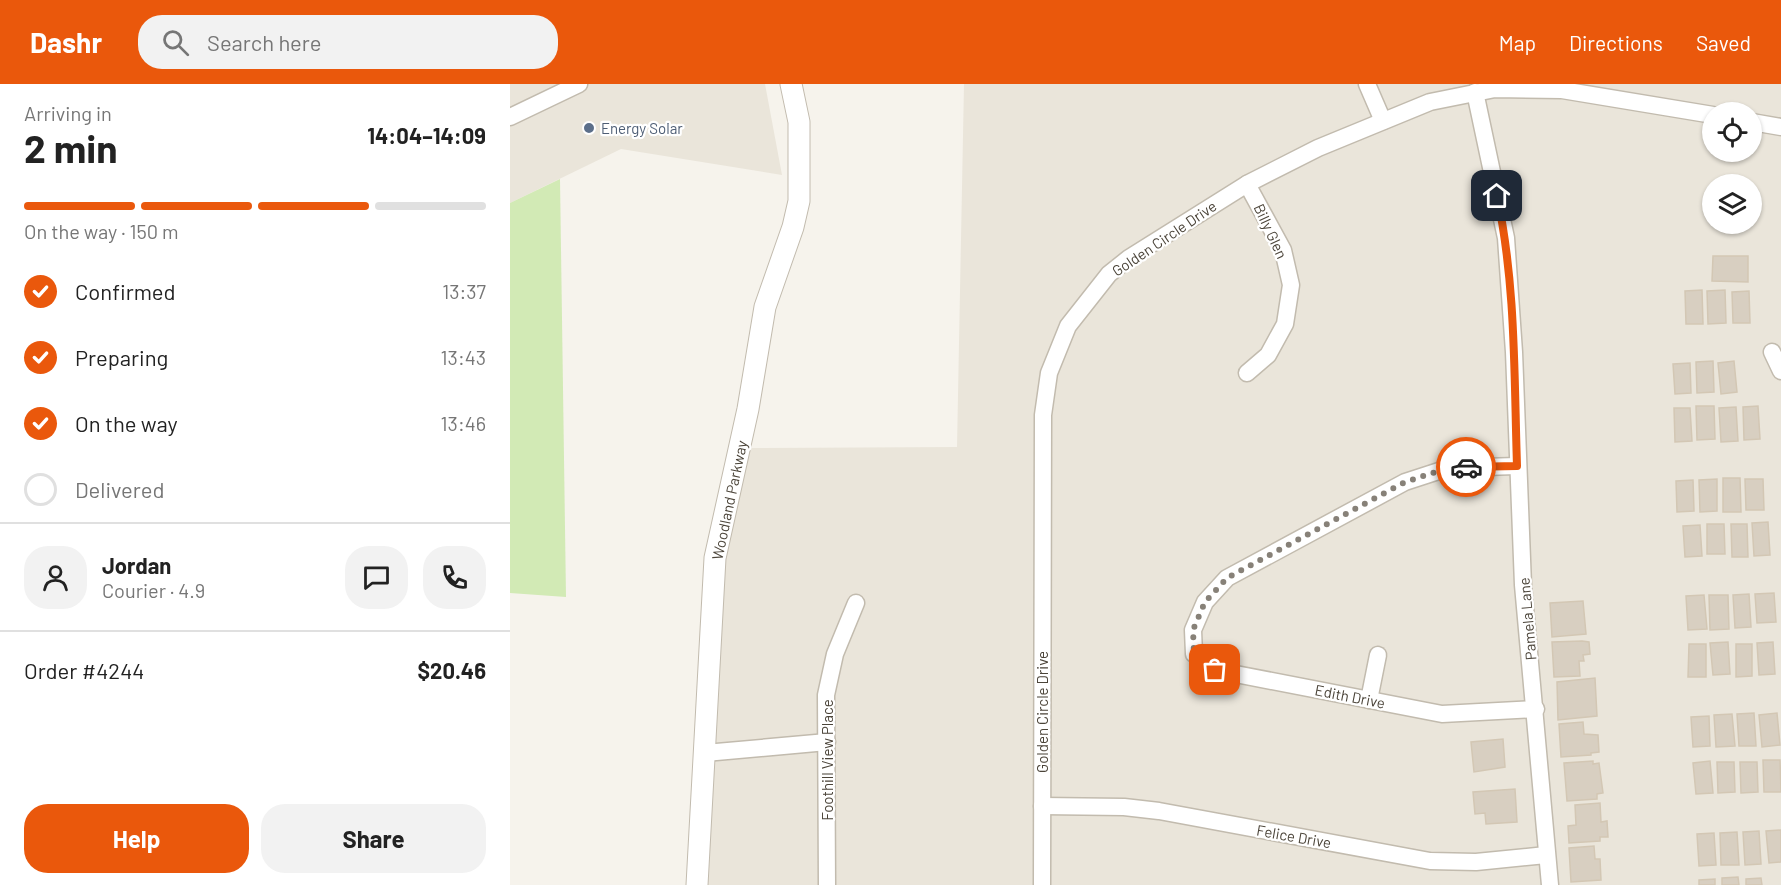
<!DOCTYPE html>
<meta charset="utf-8">
<style>
:root{--surface:#fff;--page:#f2f2f2;--text:#222;--muted:#767676;--line:#e0e0e0;--accent:#ea580c}
body{margin:0;font-family:Barlow,sans-serif;background:var(--page);color:var(--text);height:100vh;display:flex;flex-direction:column;font-size:22px;white-space:nowrap}
*{box-sizing:border-box;margin:0}
p{font-size:20px;color:var(--muted)}
.icon{flex:none;width:33px;height:33px;fill:none;stroke:currentColor;stroke-width:2;stroke-linecap:round;stroke-linejoin:round}
.map{position:relative;flex:1;overflow:hidden}
.side{display:flex;flex-direction:column;background:var(--surface);width:510px}
.side>*{flex:none}
.fabs{position:absolute;left:1192px;top:18px;display:grid;gap:12px}
.fabs a{display:grid;place-items:center;width:60px;height:60px;border-radius:50%;background:var(--surface);box-shadow:0 2px 4px #0004;font-size:30px}
.pin{position:absolute;display:grid;place-items:center;width:51px;height:51px;color:#fff;margin:-26px;border-radius:12px;box-shadow:0 3px 9px #0006}
.courier{position:absolute;display:grid;place-items:center;width:60px;height:60px;margin:-30px;border:4px solid #ea580c;border-radius:50%;background:#fff;color:#222;box-shadow:0 2px 8px #0007}
.head em{font-style:normal;font-weight:700}
.head div{display:flex;flex-direction:column-reverse}
.head{display:flex;align-items:center;justify-content:space-between;height:102px;padding:0 24px}
h1{font-size:39px;font-weight:700;line-height:45px}
.bar{display:grid;grid-template-columns:repeat(4,1fr);gap:9px 6px;align-content:center;height:72px;padding:0 24px}
.bar i{height:8px;border-radius:4px;background:var(--line)}
.bar .selected{background:var(--accent)}
.bar p{grid-column:span 4}
.line{display:flex;align-items:center;gap:15px;padding:0 24px;border-top:2px solid var(--line)}
.line div{flex:1}
.round{display:grid;place-items:center;flex:none;width:63px;height:63px;border-radius:24px;background:var(--page)}
ol{padding:0 24px;list-style:none}
li{display:flex;align-items:center;gap:18px;height:66px}
li p{margin-inline-start:auto}
li .icon{padding:6px;border-radius:50%;background:var(--accent);color:#fff;stroke-width:4}
li:last-child{color:var(--muted)}
li i{width:33px;height:33px;border:3px solid var(--line);border-radius:50%}
.action{display:flex;gap:12px;margin-top:auto;padding:12px 24px}
.action a{flex:1;height:69px;border-radius:24px;background:var(--accent);color:#fff;font-size:24px;font-weight:700;line-height:69px;text-align:center}
.action a+a{background:var(--page);color:var(--text)}
header{display:flex;align-items:center;gap:36px;box-sizing:border-box;height:84px;padding:0 30px;background:var(--accent);color:#fff}
header strong{font-size:28px}
nav{display:flex;gap:33px;margin-inline-start:auto;font-size:21px}
.search{width:420px;height:54px;background:var(--page);display:flex;align-items:center;gap:15px;box-sizing:border-box;padding:0 21px;border-radius:24px;color:var(--muted);font-size:22px}
main{display:flex;flex:1;min-height:0}
.map>svg:first-child{display:block}
</style>
<header>
<strong>Dashr</strong>
<div class="search"><svg class="icon" aria-label="search" viewBox="0 0 24 24"><circle cx="10" cy="10" r="6"/><path d="M15 15l6 6"/></svg>Search here</div>
<nav><a>Map</a><a>Directions</a><a>Saved</a></nav>
</header>
<main>
<section class="side">
<div class="head"><div><h1>2 min</h1><p>Arriving in</p></div><em>14:04–14:09</em></div>
<div class="bar"><i class="selected"></i><i class="selected"></i><i class="selected"></i><i></i><p>On the way · 150 m</p></div>
<ol>
<li><svg class="icon" aria-label="check" viewBox="0 0 24 24"><path d="M5 12l5 5 9-10"/></svg>Confirmed<p>13:37</p></li>
<li><svg class="icon" aria-label="check" viewBox="0 0 24 24"><path d="M5 12l5 5 9-10"/></svg>Preparing<p>13:43</p></li>
<li><svg class="icon" aria-label="check" viewBox="0 0 24 24"><path d="M5 12l5 5 9-10"/></svg>On the way<p>13:46</p></li>
<li><i></i>Delivered</li>
</ol>
<div class="line" style="height:108px"><a class="round"><svg class="icon" aria-label="person" viewBox="0 0 24 24"><circle cx="12" cy="8" r="4"/><path d="M4 21q1-7 8-7t8 7"/></svg></a><div><b>Jordan</b><p>Courier · 4.9</p></div><a class="round"><svg class="icon" aria-label="chat" viewBox="0 0 24 24"><path d="M4 5h16v11H9l-5 4z"/></svg></a><a class="round"><svg class="icon" aria-label="phone" viewBox="0 0 24 24"><path d="M5 4h4l2 5-3 2q2 4 5 5l2-3 5 2v4C11 20 4 13 5 4z"/></svg></a></div>
<div class="line" style="height:78px"><div>Order #4244</div><b>$20.46</b></div>
<div class="action"><a>Help</a><a>Share</a></div>
</section>
<div class="map">
<svg width="1271" height="801" viewBox="0 0 1271 801">
<rect width="100%" height="100%" fill="#f6f3ec"/>
<g fill="#eae5da" fill-rule="evenodd">
<polygon points="0,0 255,0 272,91 111,65 0,119"/>
<path d="M454,0H1271V801H187L204,520L229,364L447,363ZM1203,28H1242V68H1203ZM1203,100H1242V140H1203Z"/>
</g>
<polygon fill="#d2eab5" points="50,95 56,513 0,509 0,119"/>
<g fill="#d8cfc1" stroke="#d3c7b4" stroke-width="1.5">
<polygon points="1203,172 1238,172 1238,198 1202,197"/>
<polygon points="1192,206 1193,240 1176,240 1175,207"/>
<polygon points="1215,206 1216,239 1198,240 1197,207"/>
<polygon points="1239,207 1240,239 1223,239 1222,208"/>
<polygon points="1203,277 1204,308 1187,309 1186,278"/>
<polygon points="1224,277 1227,308 1211,310 1208,279"/>
<polygon points="1180,279 1181,309 1165,310 1163,280"/>
<polygon points="1186,322 1204,322 1205,355 1187,356"/>
<polygon points="1248,322 1250,355 1234,356 1233,323"/>
<polygon points="1226,323 1228,357 1211,358 1209,324"/>
<polygon points="1164,324 1180,324 1182,357 1165,358"/>
<polygon points="1213,394 1230,394 1231,428 1213,428"/>
<polygon points="1207,395 1207,427 1190,428 1189,396"/>
<polygon points="1235,395 1253,395 1254,426 1236,426"/>
<polygon points="1183,396 1184,427 1167,428 1166,397"/>
<polygon points="1258,438 1260,471 1244,472 1242,439"/>
<polygon points="1197,440 1214,440 1215,470 1197,470"/>
<polygon points="1221,440 1237,440 1238,473 1222,473"/>
<polygon points="1190,441 1192,472 1175,473 1173,442"/>
<polygon points="1264,509 1266,538 1247,539 1245,510"/>
<polygon points="1239,510 1241,543 1225,544 1223,511"/>
<polygon points="1194,511 1197,545 1178,546 1176,512"/>
<polygon points="1199,511 1218,511 1219,545 1200,546"/>
<polygon points="1073,517 1076,550 1042,553 1040,519"/>
<polygon points="1072,557 1079,558 1080,570 1073,571 1074,577 1069,577 1070,592 1044,593 1042,558"/>
<polygon points="1218,558 1220,590 1203,591 1200,559"/>
<polygon points="1263,558 1265,590 1249,591 1247,559"/>
<polygon points="1179,560 1196,560 1196,593 1178,593"/>
<polygon points="1226,560 1242,560 1242,592 1226,593"/>
<polygon points="1085,594 1087,632 1048,636 1047,598"/>
<polygon points="1244,629 1246,662 1229,662 1227,630"/>
<polygon points="1267,629 1270,661 1252,663 1249,631"/>
<polygon points="1222,630 1225,662 1206,663 1204,631"/>
<polygon points="1199,632 1200,662 1183,663 1181,633"/>
<polygon points="1073,638 1074,650 1088,651 1089,668 1081,669 1081,671 1051,673 1049,640"/>
<polygon points="993,655 995,683 964,688 961,658"/>
<polygon points="1253,676 1270,676 1271,708 1254,708"/>
<polygon points="1083,677 1083,680 1089,679 1093,709 1087,710 1087,715 1057,717 1054,679"/>
<polygon points="1200,677 1203,709 1186,710 1183,679"/>
<polygon points="1207,678 1224,678 1225,708 1208,709"/>
<polygon points="1230,678 1247,678 1248,708 1231,709"/>
<polygon points="1005,705 1007,738 976,740 975,729 965,730 963,708"/>
<polygon points="1090,719 1091,738 1097,737 1098,753 1090,753 1090,757 1059,759 1058,742 1066,741 1065,721"/>
<polygon points="1271,746 1271,778 1259,779 1256,747"/>
<polygon points="1249,747 1251,780 1235,781 1233,748"/>
<polygon points="1227,748 1229,781 1211,781 1210,749"/>
<polygon points="1204,749 1206,781 1189,782 1187,750"/>
<polygon points="1084,762 1085,775 1090,775 1091,796 1061,798 1059,764"/>
<polygon points="1228,793 1229,801 1212,801 1212,794"/>
<polygon points="1251,794 1252,801 1236,801 1236,795"/>
<polygon points="1205,795 1205,801 1189,801 1189,796"/>
</g>
<g fill="none" stroke-linecap="round" stroke-linejoin="round">
<g stroke="#c2bbae" stroke-width="19">
<g id="minor">
<polyline points="857,0 873,37"/>
<polyline points="965,8 996,154 1004,268 1013,501 1040,801"/>
<polyline points="0,33 69,0"/>
<polyline points="1242,38 1271,43"/>
<polyline points="1262,268 1271,287"/>
<polyline points="737,289 758,271 775,240 781,201 773,166 737,100"/>
<polyline points="1007,382 938,384 895,398 717,494 695,518 683,546 684,570 705,586 932,630 1026,625"/>
<polyline points="859,616 868,571"/>
<polyline points="195,669 317,658"/>
<polyline points="532,722 614,723 649,727 920,777 966,778 1036,771"/>
<polyline points="317,801 316,611 325,570 346,519"/>
<polyline points="532,801 533,331 539,289 558,242 599,190 619,174 737,100 808,64 920,18 985,5 1052,6 1203,31"/>
</g>
</g>
<g stroke="#c2bbae" stroke-width="23">
<polyline id="tertiary" points="187,801 205,474 238,325 255,223 283,143 289,117 289,38 281,0"/>
</g>
<use href="#minor" stroke="#fff" stroke-width="16"/>
<use href="#tertiary" stroke="#fff" stroke-width="21"/>
</g>
<g fill="none" stroke-linecap="round" stroke-linejoin="round">
<polyline stroke="#878178" stroke-width="6" stroke-dasharray="0 10.8" points="705,586 684,570 683,546 695,518 717,494 895,398 938,384 956,383"/>
<path stroke="#ea580c" stroke-width="8" d="M956,383L1007,382C1004,292 1006,200 987,112"/>
</g>
<circle fill="#5c6f8a" stroke="#fff" stroke-width="2" cx="79" cy="44" r="6"/>
<g text-anchor="middle" dominant-baseline="central" stroke-width="4.5" stroke-linejoin="round" paint-order="stroke">
<g font-size="15" fill="#4e5e75" stroke="#fff" text-anchor="start">
<text x="91" y="44">Energy Solar</text>
</g>
<g font-size="15" fill="#4b4439" stroke="#fff">
<text transform="translate(761 147) rotate(65)">Billy Glen</text>
<text transform="translate(654 154) rotate(-34)">Golden Circle Drive</text>
<text transform="translate(219 416) rotate(-78)">Woodland Parkway</text>
<text transform="translate(1017 535) rotate(-95)">Pamela Lane</text>
<text transform="translate(840 612) rotate(11)">Edith Drive</text>
<text transform="translate(532 628) rotate(-90)">Golden Circle Drive</text>
<text transform="translate(317 676) rotate(-90)">Foothill View Place</text>
<text transform="translate(784 752) rotate(10)">Felice Drive</text>
</g>
</g>
</svg>
<div class="fabs">
<a><svg class="icon" aria-label="locate" viewBox="0 0 24 24"><circle cx="12" cy="12" r="6"/><path d="M12 2v4M12 18v4M2 12h4M18 12h4"/></svg></a>
<a><svg class="icon" aria-label="layers" viewBox="0 0 24 24"><path d="M12 4l9 5-9 5-9-5zM3 14l9 5 9-5"/></svg></a>
</div>
<div class="pin" style="left:705px;top:586px;background:#ea580c"><svg class="icon" aria-label="bag" viewBox="0 0 24 24"><path d="M5 8h14l-1 12H6zM9 8a3 3 0 0 1 6 0"/></svg></div>
<div class="pin" style="left:987px;top:112px;background:#1f2937"><svg class="icon" aria-label="home" viewBox="0 0 24 24"><path d="M3 11l9-7 9 7M6 9v11h12V9"/></svg></div>
<div class="courier" style="left:956px;top:383px"><svg class="icon" aria-label="car" viewBox="0 0 24 24"><path d="M5 17H2v-5l4-1 3-4h7l3 4 3 1v5h-3M9 17h6M6 11h13"/><circle cx="7" cy="17" r="2"/><circle cx="17" cy="17" r="2"/></svg></div>
</div>
</main>
